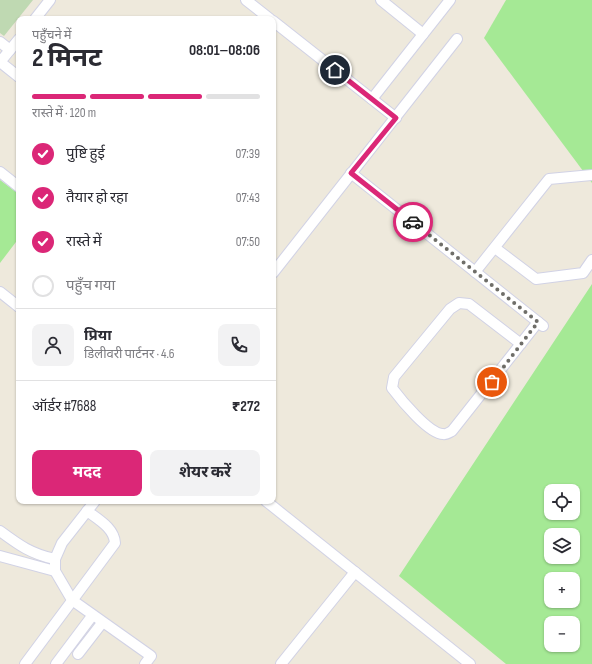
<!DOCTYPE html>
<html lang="hi">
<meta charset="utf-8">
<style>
:root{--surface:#fff;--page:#f2f2f3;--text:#2b2b33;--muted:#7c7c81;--line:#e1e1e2;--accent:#db2777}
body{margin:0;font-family:"Sofia Sans Condensed","Noto Sans Devanagari",sans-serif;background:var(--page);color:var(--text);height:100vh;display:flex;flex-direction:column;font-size:15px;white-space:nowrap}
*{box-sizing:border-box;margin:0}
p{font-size:13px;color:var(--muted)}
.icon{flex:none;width:22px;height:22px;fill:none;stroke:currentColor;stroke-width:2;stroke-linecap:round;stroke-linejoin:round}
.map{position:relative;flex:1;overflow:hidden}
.side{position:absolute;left:16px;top:16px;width:260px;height:488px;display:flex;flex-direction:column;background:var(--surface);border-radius:8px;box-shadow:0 1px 3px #0004}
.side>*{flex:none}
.controls{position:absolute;left:544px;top:484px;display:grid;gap:8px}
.controls a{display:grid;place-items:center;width:36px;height:36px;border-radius:8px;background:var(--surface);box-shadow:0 1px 3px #0004;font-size:20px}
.pin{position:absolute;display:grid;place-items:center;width:34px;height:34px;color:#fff;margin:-17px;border:2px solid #fff;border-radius:50%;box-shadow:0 1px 4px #0007}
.courier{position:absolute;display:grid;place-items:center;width:40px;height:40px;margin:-20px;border:3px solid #db2777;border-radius:50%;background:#fff;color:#222;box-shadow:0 1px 5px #0007}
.summary em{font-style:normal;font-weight:700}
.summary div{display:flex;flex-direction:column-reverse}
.summary{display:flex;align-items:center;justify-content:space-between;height:68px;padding:0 16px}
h1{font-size:26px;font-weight:700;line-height:30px}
.bar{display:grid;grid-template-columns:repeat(4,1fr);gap:6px 4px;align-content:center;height:48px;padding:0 16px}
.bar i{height:5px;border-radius:3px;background:var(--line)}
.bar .current{background:var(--accent)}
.bar p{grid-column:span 4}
.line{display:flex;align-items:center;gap:10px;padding:0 16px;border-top:1px solid var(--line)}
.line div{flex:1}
.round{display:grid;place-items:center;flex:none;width:42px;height:42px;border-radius:8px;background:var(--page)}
ol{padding:0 16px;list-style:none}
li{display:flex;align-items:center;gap:12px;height:44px}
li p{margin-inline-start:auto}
li .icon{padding:4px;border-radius:50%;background:var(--accent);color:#fff;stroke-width:4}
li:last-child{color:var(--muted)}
li i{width:22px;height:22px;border:2px solid var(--line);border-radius:50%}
.action{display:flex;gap:8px;margin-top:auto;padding:8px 16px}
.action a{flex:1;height:46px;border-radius:8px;background:var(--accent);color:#fff;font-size:16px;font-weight:700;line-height:46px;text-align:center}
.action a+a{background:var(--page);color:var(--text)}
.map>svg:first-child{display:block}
</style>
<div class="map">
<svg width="592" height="664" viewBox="0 0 592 664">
<rect width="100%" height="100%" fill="#eee9dc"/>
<g fill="#a5e995" fill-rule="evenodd">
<polygon points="506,0 592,0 592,183 484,38"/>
<polygon points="0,180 19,194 19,238 0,263"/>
<path d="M592,284V664H506L399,576ZM551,491H573V513H551ZM551,535H573V557H551ZM551,579H573V601H551ZM551,623H573V645H551Z"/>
</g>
<polygon fill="#bfd9b2" points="0,0 33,0 4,36 0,33"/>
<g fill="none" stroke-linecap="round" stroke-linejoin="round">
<g stroke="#d1d2e5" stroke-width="12">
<g id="minor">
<polyline points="246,0 270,19"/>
<polyline points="381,0 423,34"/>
<polyline points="35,19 50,0"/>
<polyline points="273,21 396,118"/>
<polyline points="0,42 10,50"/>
<polyline points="0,62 19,39"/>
<polyline points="0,62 19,77"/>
<polyline points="372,99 450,0"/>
<polyline points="0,172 19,187"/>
<polyline points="351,173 543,326"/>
<polyline points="495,248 536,279 583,273 592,260"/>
<polyline points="475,272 549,179 592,175"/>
<polyline points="273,273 457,39"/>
<polyline points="0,292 19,307"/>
<path d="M521,344L469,304L459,303L450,309L394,377L392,388C401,400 429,434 443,434C446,435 450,432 452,431L538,322"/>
<polyline points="95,501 62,543 55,559 55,571 72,600 151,656 145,664"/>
<polyline points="266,501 470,664"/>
<path d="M0,531C19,545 31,554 55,559"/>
<polyline points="0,556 55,571"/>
<polyline points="78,654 102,623"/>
<path d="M25,664L115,543C114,528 99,520 87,511"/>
<polyline points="56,664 92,616"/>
<polyline points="281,664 355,572"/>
</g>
</g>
<use href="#minor" stroke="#fff" stroke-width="10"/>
</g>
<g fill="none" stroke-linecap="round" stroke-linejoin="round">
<polyline stroke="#6f6e69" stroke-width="4" stroke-dasharray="0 7.2" points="413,222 538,322 492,382"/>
<polyline stroke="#db2777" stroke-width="5" points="335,70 396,118 351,173 413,222"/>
</g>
</svg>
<div class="controls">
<a><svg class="icon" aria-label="locate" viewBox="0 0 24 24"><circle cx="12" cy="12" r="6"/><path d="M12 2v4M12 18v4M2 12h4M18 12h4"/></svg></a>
<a><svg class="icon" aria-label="layers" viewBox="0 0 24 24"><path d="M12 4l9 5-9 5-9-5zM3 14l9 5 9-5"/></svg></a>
<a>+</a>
<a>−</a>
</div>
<div class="pin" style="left:492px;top:382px;background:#ea580c"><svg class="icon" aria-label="bag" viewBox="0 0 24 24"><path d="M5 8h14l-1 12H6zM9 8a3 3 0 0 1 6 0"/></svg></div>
<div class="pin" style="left:335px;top:70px;background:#1f2937"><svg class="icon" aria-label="home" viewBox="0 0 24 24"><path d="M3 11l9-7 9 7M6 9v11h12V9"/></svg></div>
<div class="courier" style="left:413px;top:222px"><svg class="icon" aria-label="car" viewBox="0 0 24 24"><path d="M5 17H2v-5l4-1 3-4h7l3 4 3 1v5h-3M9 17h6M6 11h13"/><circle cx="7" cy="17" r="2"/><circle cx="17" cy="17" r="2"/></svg></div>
<section class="side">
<div class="summary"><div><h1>2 मिनट</h1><p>पहुँचने में</p></div><em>08:01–08:06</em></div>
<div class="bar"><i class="current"></i><i class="current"></i><i class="current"></i><i></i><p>रास्ते में · 120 m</p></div>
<ol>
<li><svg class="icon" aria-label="check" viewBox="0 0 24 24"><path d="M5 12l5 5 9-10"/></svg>पुष्टि हुई<p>07:39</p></li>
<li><svg class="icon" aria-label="check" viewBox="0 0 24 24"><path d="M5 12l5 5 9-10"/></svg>तैयार हो रहा<p>07:43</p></li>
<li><svg class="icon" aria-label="check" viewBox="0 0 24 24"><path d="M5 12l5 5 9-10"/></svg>रास्ते में<p>07:50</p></li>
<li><i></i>पहुँच गया</li>
</ol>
<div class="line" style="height:72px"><a class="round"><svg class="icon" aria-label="person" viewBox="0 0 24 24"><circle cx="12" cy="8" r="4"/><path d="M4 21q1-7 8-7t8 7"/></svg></a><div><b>प्रिया</b><p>डिलीवरी पार्टनर · 4.6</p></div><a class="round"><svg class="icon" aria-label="phone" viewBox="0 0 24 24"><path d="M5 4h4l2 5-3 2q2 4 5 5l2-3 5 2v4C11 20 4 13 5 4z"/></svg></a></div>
<div class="line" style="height:52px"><div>ऑर्डर #7688</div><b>₹272</b></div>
<div class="action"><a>मदद</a><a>शेयर करें</a></div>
</section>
</div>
